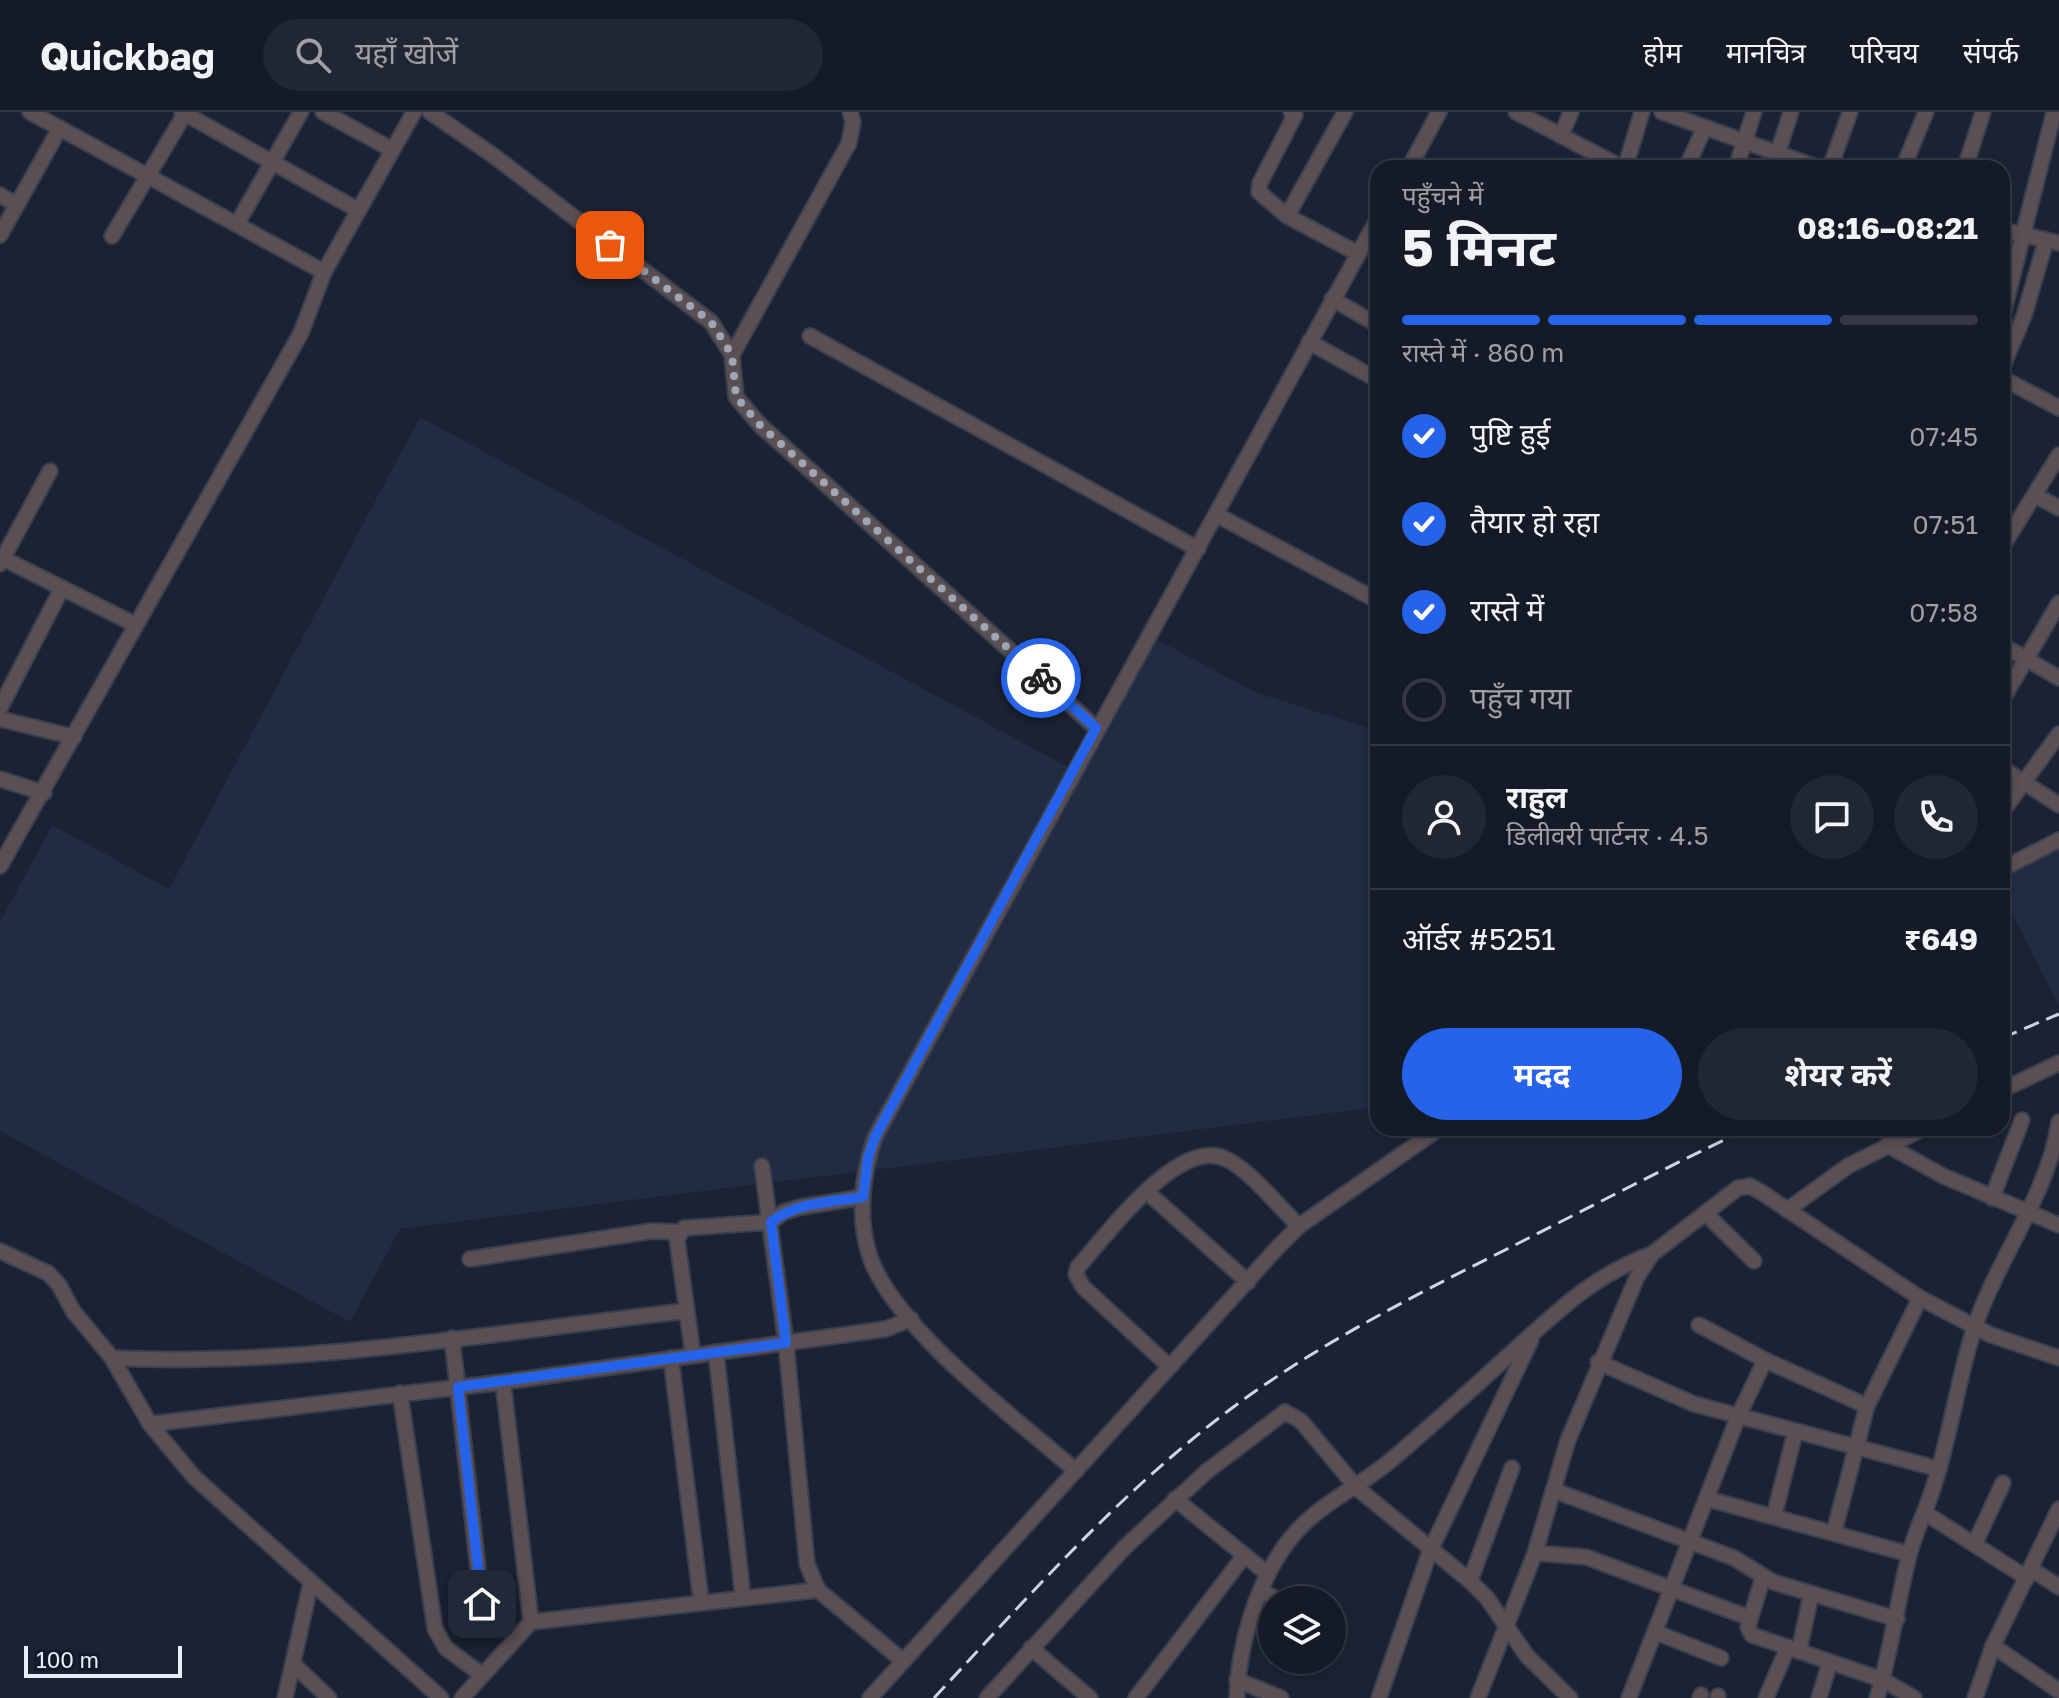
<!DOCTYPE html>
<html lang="hi">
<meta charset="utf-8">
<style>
:root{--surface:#141a26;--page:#212732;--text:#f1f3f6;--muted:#9da1a7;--line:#333843;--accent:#2563eb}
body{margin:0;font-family:"Golos Text","Noto Sans Devanagari",sans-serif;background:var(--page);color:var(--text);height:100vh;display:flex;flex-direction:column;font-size:30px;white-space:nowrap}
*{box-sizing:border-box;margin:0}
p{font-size:26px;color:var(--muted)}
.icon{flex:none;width:44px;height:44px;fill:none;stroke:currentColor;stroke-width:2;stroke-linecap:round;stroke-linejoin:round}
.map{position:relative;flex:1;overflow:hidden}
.side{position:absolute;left:1370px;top:48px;width:640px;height:976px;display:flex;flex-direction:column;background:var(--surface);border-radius:24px;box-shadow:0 4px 12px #0003,0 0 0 2px var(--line)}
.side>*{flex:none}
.fabs{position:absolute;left:1258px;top:1474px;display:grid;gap:16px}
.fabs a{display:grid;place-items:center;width:88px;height:88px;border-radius:50%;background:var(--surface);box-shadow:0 4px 12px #0003,0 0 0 2px var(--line);font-size:40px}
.scale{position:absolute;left:24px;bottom:20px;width:158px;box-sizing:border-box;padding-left:8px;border:4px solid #e8eefa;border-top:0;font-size:22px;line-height:28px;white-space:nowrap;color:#e8eefa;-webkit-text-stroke:6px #121929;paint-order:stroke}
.pin{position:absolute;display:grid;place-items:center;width:68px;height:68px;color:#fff;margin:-34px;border-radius:16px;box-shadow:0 4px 12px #0006}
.courier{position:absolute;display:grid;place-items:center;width:80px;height:80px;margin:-40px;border:6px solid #2563eb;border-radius:50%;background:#fff;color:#222;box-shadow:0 2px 10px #0007}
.headline em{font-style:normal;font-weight:700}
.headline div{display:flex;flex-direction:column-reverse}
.headline{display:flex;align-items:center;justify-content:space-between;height:136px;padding:0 32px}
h1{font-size:52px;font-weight:700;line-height:60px}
.bar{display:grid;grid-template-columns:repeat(4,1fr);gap:12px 8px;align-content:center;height:96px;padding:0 32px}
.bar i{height:10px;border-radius:6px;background:var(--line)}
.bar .selected{background:var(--accent)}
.bar p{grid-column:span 4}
.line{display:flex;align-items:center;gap:20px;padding:0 32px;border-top:2px solid var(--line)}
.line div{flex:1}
.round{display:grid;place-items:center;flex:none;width:84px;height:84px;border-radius:42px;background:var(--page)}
ol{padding:0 32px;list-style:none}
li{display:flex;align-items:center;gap:24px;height:88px}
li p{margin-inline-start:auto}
li .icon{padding:8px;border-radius:50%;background:var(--accent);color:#fff;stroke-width:4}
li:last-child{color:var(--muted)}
li i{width:44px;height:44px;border:4px solid var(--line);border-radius:50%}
.cta{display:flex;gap:16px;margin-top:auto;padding:16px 32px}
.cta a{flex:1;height:92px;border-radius:48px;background:var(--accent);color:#fff;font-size:32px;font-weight:700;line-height:92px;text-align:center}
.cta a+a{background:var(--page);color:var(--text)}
header{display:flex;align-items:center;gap:48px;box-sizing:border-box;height:112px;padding:0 40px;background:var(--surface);border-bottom:2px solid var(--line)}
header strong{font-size:38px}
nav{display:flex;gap:44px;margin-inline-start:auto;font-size:28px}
.search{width:560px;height:72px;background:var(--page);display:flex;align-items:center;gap:20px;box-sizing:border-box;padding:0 28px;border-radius:44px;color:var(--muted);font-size:30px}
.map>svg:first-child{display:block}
</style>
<header>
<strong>Quickbag</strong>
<div class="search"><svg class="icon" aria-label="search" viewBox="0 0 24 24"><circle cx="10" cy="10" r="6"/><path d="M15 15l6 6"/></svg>यहाँ खोजें</div>
<nav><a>होम</a><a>मानचित्र</a><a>परिचय</a><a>संपर्क</a></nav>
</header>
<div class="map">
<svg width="2059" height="1586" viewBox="0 0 2059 1586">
<rect width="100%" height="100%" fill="#1b2233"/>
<g fill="#212b42">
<polygon points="420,305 1077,660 1152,525 1257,581 1378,619 1378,995 400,1117 350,1210 0,1019 0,810 52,713 169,777"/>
<polygon points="2059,735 2059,894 2002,782 2002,765"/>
</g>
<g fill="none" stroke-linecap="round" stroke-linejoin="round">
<g stroke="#383f4f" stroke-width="18">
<g id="minor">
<polyline points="30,0 324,160 414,0"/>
<polyline points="182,0 358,98"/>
<polyline points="323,0 391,37"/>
<polyline points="430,0 494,44 711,210 732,243 736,285 761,314 1096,616"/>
<polyline points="1291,0 1295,3 1260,71 1259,80 1287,104 1357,141"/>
<polyline points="1516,0 1623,56"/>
<polyline points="1662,0 1819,56"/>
<polyline points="1561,24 1571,0"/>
<polyline points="1777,43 1791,0"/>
<polyline points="1409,56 1439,0"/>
<polyline points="1625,56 1642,0"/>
<polyline points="1686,56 1704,17"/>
<polyline points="1736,56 1754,0"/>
<polyline points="1830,56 1850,0"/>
<polyline points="1903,56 1926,0"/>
<polyline points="1965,56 1983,0"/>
<polyline points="0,83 17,93"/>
<polyline points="1287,104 1345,0"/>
<polyline points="237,112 301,0"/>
<polyline points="2002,118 2059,131"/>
<polyline points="0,123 60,16"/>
<polyline points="112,124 186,0"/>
<polyline points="1332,187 1378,213"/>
<polyline points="2002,206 2054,0"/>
<polyline points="810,224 1198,437"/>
<polyline points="1309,230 1378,268"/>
<polyline points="732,243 849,31 853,10 850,0"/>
<polyline points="2002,256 2024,204 2046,129"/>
<polyline points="2002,266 2059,296"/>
<polyline points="2036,384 2059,396"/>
<polyline points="1217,403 1378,489"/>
<polyline points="2002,435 2059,343"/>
<polyline points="0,445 134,512"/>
<polyline points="0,452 50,359"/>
<polyline points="2002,533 2059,566"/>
<polyline points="2002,588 2059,491"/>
<polyline points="0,596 62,476"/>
<polyline points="0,607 74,625"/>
<polyline points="2002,656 2059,693"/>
<polyline points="0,667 44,681"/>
<polyline points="2002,700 2059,622"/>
<polyline points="0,754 301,221 324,160"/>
<polyline points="2002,757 2059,728"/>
<polyline points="2002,978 2059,951"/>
<polyline points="1887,1033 1943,1064 2059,1113"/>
<polyline points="762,1054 786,1231 807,1452 818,1478 903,1549"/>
<polyline points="1147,1080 1248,1170"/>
<polyline points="1992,1086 2022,1008"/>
<polyline points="1787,1098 1848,1054 1924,1016"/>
<polyline points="1705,1101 1754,1149"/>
<polyline points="0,1139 48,1161 59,1173 73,1199 112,1246 150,1312 194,1365 441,1586"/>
<polyline points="470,1147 652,1119 679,1120"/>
<polyline points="1699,1213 1765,1248 1867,1294"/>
<polyline points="452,1226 482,1492"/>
<polyline points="716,1240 743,1486"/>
<polyline points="693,1243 677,1127 684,1116 771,1110 784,1100 801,1095 863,1085"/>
<path d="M112,1246C303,1255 497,1220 686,1199"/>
<polyline points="671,1246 701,1489"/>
<polyline points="1598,1250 1694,1292 1939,1357"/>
<path d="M1170,1255L1083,1175L1076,1162L1078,1155C1107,1123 1178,1024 1226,1047C1250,1058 1280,1096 1299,1114"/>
<polyline points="503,1270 531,1510 818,1478"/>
<polyline points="400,1281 435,1517 446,1536 482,1563"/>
<polyline points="150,1312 503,1270 886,1217 911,1207"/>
<path d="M1076,1359C1018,1308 895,1217 870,1145C857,1106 862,1062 875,1025L1378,106"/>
<polyline points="1553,1378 1734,1446 1773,1470 1897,1507"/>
<polyline points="1175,1387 1268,1462"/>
<polyline points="1708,1387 1909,1442"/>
<polyline points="1925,1401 2027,1466"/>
<polyline points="1774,1404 1795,1321"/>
<polyline points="1834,1420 1867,1294 1920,1186"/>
<polyline points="1975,1431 2003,1371"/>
<polyline points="1535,1441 1586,1445 1750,1506"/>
<polyline points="2031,1457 2059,1475"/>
<polyline points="1763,1465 1748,1515 1752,1523 1883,1568 1914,1586"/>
<polyline points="1470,1469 1512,1356"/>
<polyline points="1262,1480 1279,1488"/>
<polyline points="1655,1520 1721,1546"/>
<polyline points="1993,1534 2059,1579"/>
<polyline points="1031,1536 1090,1586"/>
<polyline points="1799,1539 1811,1483"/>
<polyline points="293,1552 329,1586"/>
<polyline points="1237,1568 1281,1586"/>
<polyline points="285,1586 311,1470"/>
<polyline points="462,1586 531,1510"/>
<polyline points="870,1586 1278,1135 1299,1114 1440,1016"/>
<polyline points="987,1586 1124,1436 1206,1360 1285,1300 1301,1309 1357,1376 1470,1469 1487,1486 1527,1544 1570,1586"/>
<polyline points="1136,1586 1244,1444"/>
<path d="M1237,1586C1238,1535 1256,1472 1287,1431C1315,1393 1355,1378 1390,1349C1434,1312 1476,1273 1518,1235C1561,1196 1596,1162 1652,1142"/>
<polyline points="1379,1586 1430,1439 1531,1228"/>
<polyline points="1478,1586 1535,1441 1568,1328 1637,1165 1652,1142 1738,1076 1750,1074 1761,1080 1920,1186 1991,1223 2059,1246"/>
<polyline points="1629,1586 1738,1305 1765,1248"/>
<polyline points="1700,1586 1701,1583"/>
<polyline points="1718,1586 1718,1584"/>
<polyline points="1766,1586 1788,1535"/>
<polyline points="1819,1586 1830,1550"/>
<path d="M1877,1586C1891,1539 1897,1491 1909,1444C1915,1419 1928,1395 1935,1370C1951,1320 1958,1267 1974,1217C1997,1147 2048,1083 2059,1010"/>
<polyline points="1975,1586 1993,1534 2059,1397"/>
</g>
</g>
<use href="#minor" stroke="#5a4f52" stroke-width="14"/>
<g stroke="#ced4e1" stroke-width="3" stroke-dasharray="16 8" stroke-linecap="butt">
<polyline points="2002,926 2059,902"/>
<path d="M934,1586C1028,1485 1118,1382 1228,1299C1316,1233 1413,1184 1511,1135C1590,1095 1669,1054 1749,1016"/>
</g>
</g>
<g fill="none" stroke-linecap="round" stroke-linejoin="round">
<polyline stroke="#a0a7b4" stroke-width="8" stroke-dasharray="0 14.4" points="610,133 711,210 732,243 736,285 761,314 1041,566"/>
<path stroke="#2563eb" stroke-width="10" d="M482,1492L458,1275L786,1231L771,1110C796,1090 832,1090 863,1085L868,1046L875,1025L1096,616L1041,566"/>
</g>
</svg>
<div class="fabs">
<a><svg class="icon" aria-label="layers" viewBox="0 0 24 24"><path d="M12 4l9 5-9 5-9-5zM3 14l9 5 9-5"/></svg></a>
</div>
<div class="scale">100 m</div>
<div class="pin" style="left:610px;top:133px;background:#ea580c"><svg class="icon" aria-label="bag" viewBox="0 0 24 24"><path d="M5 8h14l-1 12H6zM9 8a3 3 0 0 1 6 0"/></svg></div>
<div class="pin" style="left:482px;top:1492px;background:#1f2937"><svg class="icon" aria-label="home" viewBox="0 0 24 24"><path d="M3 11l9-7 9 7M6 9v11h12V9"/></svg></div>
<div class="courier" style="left:1041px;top:566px"><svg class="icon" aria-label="bike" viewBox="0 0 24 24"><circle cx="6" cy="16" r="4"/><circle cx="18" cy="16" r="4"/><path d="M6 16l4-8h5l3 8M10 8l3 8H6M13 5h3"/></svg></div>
<section class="side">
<div class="headline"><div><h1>5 मिनट</h1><p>पहुँचने में</p></div><em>08:16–08:21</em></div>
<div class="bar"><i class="selected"></i><i class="selected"></i><i class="selected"></i><i></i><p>रास्ते में · 860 m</p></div>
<ol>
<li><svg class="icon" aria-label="check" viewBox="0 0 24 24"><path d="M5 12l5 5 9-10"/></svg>पुष्टि हुई<p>07:45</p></li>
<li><svg class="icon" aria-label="check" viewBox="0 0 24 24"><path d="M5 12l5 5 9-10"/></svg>तैयार हो रहा<p>07:51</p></li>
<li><svg class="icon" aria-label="check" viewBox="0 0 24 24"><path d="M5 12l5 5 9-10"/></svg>रास्ते में<p>07:58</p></li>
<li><i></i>पहुँच गया</li>
</ol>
<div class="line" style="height:144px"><a class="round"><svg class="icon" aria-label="person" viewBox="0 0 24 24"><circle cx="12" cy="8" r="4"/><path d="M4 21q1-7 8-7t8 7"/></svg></a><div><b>राहुल</b><p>डिलीवरी पार्टनर · 4.5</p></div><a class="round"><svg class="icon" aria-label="chat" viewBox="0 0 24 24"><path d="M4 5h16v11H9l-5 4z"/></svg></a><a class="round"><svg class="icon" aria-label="phone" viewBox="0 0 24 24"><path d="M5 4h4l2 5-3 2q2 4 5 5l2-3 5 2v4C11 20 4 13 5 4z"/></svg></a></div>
<div class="line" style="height:104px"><div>ऑर्डर #5251</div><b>₹649</b></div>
<div class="cta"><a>मदद</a><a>शेयर करें</a></div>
</section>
</div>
